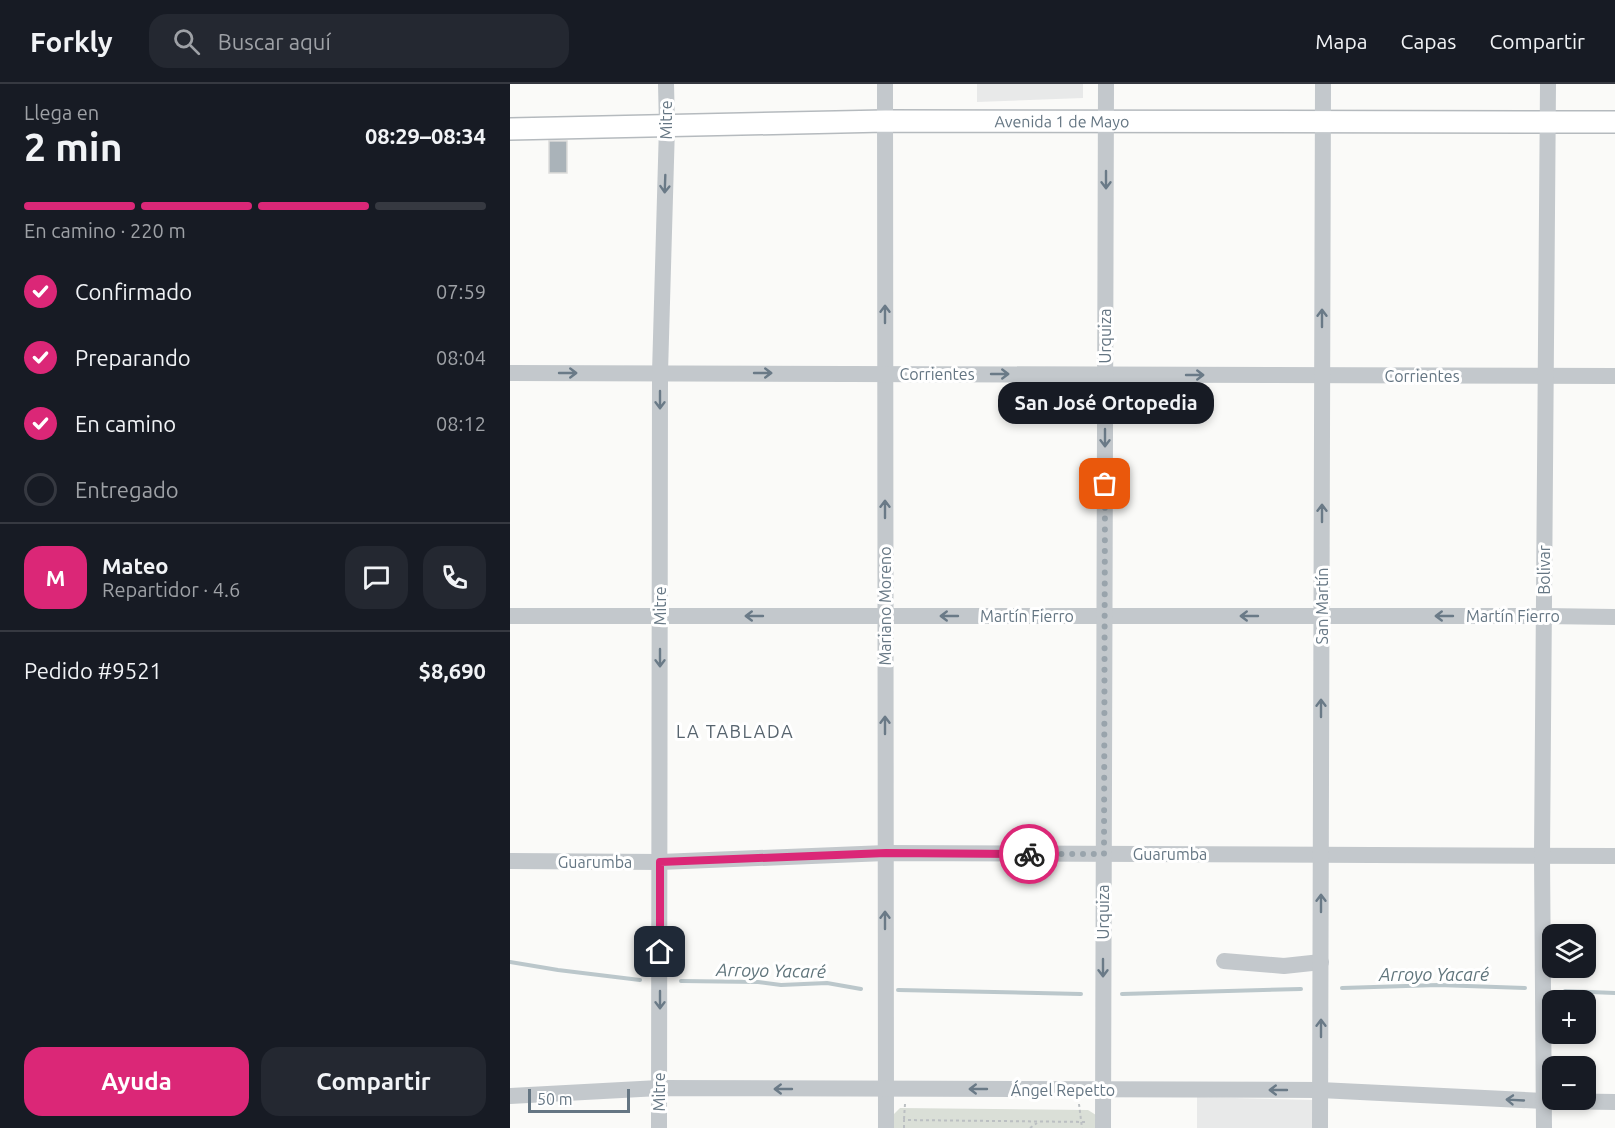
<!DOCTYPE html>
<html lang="es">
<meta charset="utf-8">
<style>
:root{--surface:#171b24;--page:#242831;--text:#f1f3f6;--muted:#9ea1a6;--line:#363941;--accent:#db2777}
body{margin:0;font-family:Ubuntu,sans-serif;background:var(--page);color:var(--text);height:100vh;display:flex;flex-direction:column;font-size:22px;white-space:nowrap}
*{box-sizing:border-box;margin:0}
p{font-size:20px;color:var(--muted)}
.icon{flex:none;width:33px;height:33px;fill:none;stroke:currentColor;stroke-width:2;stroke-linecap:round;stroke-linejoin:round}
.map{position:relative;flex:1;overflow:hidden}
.details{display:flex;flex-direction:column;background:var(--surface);width:510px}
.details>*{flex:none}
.buttons{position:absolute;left:1032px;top:840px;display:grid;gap:12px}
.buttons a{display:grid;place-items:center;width:54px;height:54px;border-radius:12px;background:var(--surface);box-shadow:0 3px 9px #0003;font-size:30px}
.scale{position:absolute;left:18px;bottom:15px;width:102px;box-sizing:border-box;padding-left:6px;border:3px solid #657683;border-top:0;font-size:16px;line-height:21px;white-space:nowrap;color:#657683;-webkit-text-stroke:4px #fff;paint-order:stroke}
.pin{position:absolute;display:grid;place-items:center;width:51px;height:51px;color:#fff;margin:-26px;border-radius:12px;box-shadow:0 3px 9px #0006}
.courier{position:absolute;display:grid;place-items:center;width:60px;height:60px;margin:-30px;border:4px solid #db2777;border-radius:50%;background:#fff;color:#222;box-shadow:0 2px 8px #0007}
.bubble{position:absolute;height:42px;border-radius:18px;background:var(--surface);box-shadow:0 3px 9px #0003;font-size:20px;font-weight:600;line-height:42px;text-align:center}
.headline em{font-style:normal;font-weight:600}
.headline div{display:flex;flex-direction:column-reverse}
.headline{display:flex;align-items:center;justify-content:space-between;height:102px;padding:0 24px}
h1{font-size:39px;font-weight:600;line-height:45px}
.bar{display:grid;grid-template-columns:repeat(4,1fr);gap:9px 6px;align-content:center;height:72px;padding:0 24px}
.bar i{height:8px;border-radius:4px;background:var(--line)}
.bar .on{background:var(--accent)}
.bar p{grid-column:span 4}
.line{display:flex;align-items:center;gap:15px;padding:0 24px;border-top:2px solid var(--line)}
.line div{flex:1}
.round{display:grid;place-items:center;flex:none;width:63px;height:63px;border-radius:18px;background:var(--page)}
ol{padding:0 24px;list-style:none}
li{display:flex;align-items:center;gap:18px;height:66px}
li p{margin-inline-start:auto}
li .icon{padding:6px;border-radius:50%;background:var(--accent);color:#fff;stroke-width:4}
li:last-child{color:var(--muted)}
li i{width:33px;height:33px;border:3px solid var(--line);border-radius:50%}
.primary-button{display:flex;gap:12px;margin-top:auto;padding:12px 24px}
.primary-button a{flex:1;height:69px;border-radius:18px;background:var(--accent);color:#fff;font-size:24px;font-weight:600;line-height:69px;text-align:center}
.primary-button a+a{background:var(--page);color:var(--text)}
header{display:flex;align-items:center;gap:36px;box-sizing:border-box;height:84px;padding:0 30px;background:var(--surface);border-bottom:2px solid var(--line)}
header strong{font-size:28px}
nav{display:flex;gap:33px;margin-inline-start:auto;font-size:21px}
.search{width:420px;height:54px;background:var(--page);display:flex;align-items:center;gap:15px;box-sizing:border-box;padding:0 21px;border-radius:18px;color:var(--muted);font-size:22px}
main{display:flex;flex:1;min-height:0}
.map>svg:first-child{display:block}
</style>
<header>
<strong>Forkly</strong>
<div class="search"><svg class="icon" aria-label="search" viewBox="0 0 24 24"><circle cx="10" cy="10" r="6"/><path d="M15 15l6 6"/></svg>Buscar aquí</div>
<nav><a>Mapa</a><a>Capas</a><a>Compartir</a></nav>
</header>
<main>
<section class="details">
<div class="headline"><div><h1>2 min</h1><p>Llega en</p></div><em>08:29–08:34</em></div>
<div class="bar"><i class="on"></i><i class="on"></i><i class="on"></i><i></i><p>En camino · 220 m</p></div>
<ol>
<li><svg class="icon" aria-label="check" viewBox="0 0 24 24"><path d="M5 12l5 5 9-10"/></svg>Confirmado<p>07:59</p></li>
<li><svg class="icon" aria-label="check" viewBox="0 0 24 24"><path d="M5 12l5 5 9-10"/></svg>Preparando<p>08:04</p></li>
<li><svg class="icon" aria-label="check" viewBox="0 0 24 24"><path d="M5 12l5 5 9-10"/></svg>En camino<p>08:12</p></li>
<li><i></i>Entregado</li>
</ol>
<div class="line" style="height:108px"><b class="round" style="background:var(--accent);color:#fff">M</b><div><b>Mateo</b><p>Repartidor · 4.6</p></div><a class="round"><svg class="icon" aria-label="chat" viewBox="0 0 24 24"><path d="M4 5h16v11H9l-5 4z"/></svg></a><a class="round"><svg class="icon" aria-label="phone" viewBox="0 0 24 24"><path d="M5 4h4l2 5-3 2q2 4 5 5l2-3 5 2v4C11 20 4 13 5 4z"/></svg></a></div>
<div class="line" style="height:78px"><div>Pedido #9521</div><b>$8,690</b></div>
<div class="primary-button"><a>Ayuda</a><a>Compartir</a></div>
</section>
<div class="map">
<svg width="1105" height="1044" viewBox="0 0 1105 1044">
<rect width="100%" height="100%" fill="#fafaf8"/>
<g fill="#e8e9e9">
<polygon points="467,0 573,0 573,14 467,18"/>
<polygon points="687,1013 803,1016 802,1044 687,1044"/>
</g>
<polygon fill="#dadfd7" points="390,1024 578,1026 586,1031 588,1044 381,1044 381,1033"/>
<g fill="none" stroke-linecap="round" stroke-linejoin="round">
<g stroke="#bbc7cb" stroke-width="4">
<polyline points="0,878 48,886 130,896"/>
<polyline points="171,897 248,898 271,901 317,899 351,905"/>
<polyline points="832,904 928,901 1015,904"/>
<polyline points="388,906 571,910"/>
<polyline points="1055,907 1105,909"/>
<polyline points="612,910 791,905"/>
</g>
</g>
<rect fill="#aab3b9" stroke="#dcdcda" stroke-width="1.5" x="39" y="57" width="18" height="32"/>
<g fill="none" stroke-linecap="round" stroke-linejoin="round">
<g stroke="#b5babe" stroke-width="24">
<g id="major">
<path id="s1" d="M0,45L375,37L1105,38"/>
</g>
</g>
<g stroke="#bbbfc2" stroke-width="2" stroke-dasharray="3 3" stroke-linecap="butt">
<polyline points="569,1020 572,1044"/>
<polyline points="394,1035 395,1020"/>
<polyline points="394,1044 394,1036 578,1038"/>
<polyline points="520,1044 527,1039"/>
</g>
<g stroke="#c3c8cc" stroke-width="16">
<polyline points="375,0 376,1044"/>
<polyline points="0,289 1105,292"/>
<polyline points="0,532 1034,532 1105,533"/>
<polyline points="0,777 150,778 376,769 1105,772"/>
<polyline points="714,877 774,882 811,878"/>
<polyline points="0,1012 149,1004 810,1006 1034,1017 1105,1018"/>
<polyline points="149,1044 150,289 157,42 156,0"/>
<polyline points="593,1044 596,0"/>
<polyline points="810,1044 813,0"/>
<polyline points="1034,1044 1032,771 1038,0"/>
</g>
<use href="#major" stroke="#fff" stroke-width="21"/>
</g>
<defs><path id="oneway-shaft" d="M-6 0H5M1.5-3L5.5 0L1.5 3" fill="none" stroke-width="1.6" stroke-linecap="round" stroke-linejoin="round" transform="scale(1.5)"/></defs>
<g stroke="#6a7a87">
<use href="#oneway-shaft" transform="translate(596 96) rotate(90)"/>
<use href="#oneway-shaft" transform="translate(155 100) rotate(92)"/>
<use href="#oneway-shaft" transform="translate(375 230) rotate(-90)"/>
<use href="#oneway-shaft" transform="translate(812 234) rotate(-90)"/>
<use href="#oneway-shaft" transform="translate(58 289)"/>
<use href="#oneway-shaft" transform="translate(253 289)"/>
<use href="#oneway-shaft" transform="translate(490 290)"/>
<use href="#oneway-shaft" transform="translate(685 291)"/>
<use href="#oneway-shaft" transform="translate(150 316) rotate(90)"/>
<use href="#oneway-shaft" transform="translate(595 354) rotate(90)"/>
<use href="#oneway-shaft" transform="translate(375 425) rotate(-90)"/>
<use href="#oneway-shaft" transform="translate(812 429) rotate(-90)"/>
<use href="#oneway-shaft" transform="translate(244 532) rotate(180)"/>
<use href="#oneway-shaft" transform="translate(439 532) rotate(180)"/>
<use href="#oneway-shaft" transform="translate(739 532) rotate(180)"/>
<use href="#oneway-shaft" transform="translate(934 532) rotate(180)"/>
<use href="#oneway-shaft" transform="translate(150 574) rotate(90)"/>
<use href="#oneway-shaft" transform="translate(811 624) rotate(-90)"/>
<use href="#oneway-shaft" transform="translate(375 641) rotate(-90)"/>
<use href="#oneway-shaft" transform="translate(811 819) rotate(-90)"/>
<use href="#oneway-shaft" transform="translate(375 836) rotate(-90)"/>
<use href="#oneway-shaft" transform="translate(593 884) rotate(90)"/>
<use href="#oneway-shaft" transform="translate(150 916) rotate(90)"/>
<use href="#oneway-shaft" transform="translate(811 944) rotate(-90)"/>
<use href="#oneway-shaft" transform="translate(273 1005) rotate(-180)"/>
<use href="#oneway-shaft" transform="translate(468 1005) rotate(-180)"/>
<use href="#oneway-shaft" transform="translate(768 1006) rotate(-180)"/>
<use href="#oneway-shaft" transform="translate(1005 1016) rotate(-177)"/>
</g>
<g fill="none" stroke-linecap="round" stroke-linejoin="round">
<polyline stroke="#99a4ac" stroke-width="6" stroke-dasharray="0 10.8" points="519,770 594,770 595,400"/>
<polyline stroke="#db2777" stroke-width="8" points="150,868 150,778 376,769 519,770"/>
</g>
<g text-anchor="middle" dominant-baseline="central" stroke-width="6" stroke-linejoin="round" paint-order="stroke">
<g font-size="16" fill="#657683" stroke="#fff">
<text transform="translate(156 36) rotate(-90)">Mitre</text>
<text stroke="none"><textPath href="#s1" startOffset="552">Avenida 1 de Mayo</textPath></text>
<text transform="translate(595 252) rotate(-90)">Urquiza</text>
<text x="427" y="290">Corrientes</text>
<text x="912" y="292">Corrientes</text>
<text transform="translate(1034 486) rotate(-90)">Bolivar</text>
<text transform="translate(150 522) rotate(-90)">Mitre</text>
<text transform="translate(375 522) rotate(-90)">Mariano Moreno</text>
<text transform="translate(812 522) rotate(-90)">San Martín</text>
<text x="517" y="532">Martín Fierro</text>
<text x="1003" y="532">Martín Fierro</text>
<text x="660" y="770">Guarumba</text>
<text x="85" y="778">Guarumba</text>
<text transform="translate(593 828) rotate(-90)">Urquiza</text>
<text x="553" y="1006">Ángel Repetto</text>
<text transform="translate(149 1008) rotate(-90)">Mitre</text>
</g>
<g font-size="18" letter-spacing="1.5" fill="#57646e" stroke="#fff">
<text x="225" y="647">LA TABLADA</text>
</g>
<g font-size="18" font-style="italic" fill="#60757c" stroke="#fff">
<text transform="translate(261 886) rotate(1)">Arroyo Yacaré</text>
<text x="924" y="890">Arroyo Yacaré</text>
</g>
</g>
</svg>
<div class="buttons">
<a><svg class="icon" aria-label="layers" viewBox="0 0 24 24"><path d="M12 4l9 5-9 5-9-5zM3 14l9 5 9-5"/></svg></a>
<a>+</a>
<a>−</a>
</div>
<div class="scale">50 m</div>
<div class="pin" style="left:595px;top:400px;background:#ea580c"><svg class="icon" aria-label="bag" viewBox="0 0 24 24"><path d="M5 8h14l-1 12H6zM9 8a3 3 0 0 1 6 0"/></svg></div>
<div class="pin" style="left:150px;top:868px;background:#1f2937"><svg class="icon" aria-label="home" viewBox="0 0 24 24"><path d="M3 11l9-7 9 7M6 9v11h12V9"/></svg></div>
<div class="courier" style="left:519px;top:770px"><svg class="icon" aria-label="bike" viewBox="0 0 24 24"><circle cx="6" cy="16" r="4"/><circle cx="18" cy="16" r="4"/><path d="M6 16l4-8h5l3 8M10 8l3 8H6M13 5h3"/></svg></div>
<div class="bubble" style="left:488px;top:298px;width:216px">San José Ortopedia</div>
</div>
</main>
